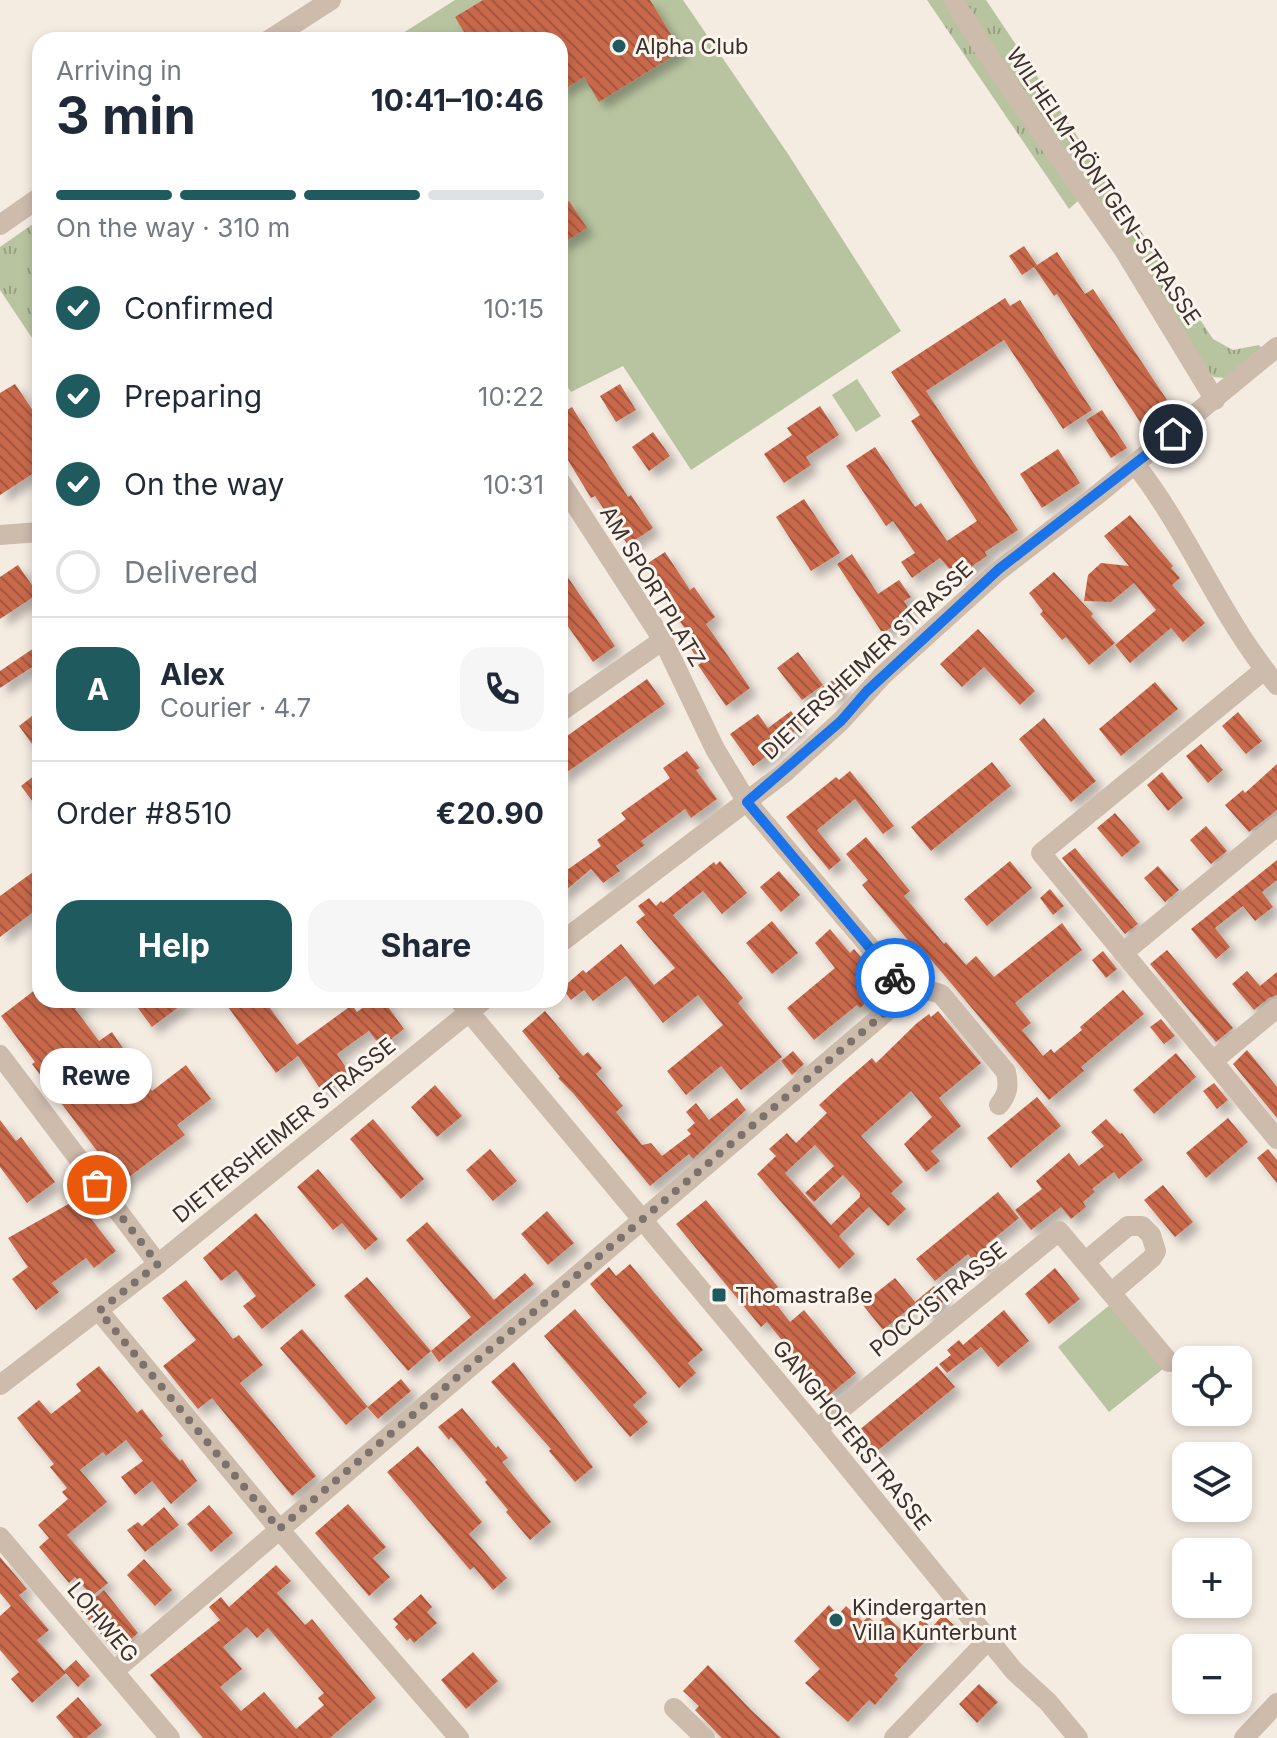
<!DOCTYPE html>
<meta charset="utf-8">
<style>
:root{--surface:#fff;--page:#f6f6f7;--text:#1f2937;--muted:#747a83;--line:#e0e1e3;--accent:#1f5a5e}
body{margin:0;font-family:Inter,sans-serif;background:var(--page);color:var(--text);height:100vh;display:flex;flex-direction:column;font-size:30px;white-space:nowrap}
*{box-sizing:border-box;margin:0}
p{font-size:26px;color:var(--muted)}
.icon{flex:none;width:44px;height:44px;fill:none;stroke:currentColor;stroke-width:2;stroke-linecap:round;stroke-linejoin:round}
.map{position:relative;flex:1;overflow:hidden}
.panel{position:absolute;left:32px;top:32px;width:536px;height:976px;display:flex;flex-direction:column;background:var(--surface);border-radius:24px;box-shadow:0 4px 12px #0003}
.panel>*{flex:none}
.tools{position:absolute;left:1172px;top:1346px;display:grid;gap:16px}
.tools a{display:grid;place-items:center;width:80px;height:80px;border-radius:16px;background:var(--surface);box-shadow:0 4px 12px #0003;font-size:40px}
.pin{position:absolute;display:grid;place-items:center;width:68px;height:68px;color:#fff;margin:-34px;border:4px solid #fff;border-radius:50%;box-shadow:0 2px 8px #0007}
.courier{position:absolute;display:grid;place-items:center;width:80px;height:80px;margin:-40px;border:6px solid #1a73e8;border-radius:50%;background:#fff;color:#222;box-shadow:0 2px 10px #0007}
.bubble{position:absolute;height:56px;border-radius:24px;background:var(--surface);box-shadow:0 4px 12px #0003;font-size:26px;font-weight:700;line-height:56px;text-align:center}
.summary em{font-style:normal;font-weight:700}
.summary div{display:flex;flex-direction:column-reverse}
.summary{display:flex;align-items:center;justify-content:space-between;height:136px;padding:0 24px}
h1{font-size:52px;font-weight:700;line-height:60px}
.bar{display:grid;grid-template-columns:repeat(4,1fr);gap:12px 8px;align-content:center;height:96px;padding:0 24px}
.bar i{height:10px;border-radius:6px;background:var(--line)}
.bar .current{background:var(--accent)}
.bar p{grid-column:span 4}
.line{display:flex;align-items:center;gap:20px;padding:0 24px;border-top:2px solid var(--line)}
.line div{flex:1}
.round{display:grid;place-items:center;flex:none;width:84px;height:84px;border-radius:24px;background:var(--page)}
ol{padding:0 24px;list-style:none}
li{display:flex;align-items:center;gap:24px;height:88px}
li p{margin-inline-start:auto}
li .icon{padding:8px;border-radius:50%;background:var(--accent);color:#fff;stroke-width:4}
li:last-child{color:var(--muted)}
li i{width:44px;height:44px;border:4px solid var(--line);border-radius:50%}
.primary-button{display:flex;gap:16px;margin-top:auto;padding:16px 24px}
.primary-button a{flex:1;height:92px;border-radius:24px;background:var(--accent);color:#fff;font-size:32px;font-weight:700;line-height:92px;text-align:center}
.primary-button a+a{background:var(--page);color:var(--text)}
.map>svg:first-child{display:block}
</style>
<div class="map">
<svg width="1277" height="1738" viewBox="0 0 1277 1738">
<defs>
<pattern id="grass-tufts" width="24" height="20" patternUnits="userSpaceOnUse" patternTransform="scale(2)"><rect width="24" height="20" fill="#b8c4a0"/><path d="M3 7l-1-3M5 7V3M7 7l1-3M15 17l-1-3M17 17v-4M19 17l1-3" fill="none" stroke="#97a083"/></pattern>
<pattern id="building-back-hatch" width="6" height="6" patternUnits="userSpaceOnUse" patternTransform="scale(2)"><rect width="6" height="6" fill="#c8694b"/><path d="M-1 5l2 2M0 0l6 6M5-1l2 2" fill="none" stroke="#a4573f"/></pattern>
<filter id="shadow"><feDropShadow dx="7" dy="7" stdDeviation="4" flood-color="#0004"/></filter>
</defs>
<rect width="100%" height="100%" fill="#f4ebe1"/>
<g fill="url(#grass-tufts)">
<polygon points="927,0 945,0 1079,200 1069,209"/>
<polygon points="962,0 986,0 1213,339 1233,350 1259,345 1263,350 1224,378 1214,377 1207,372"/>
<polygon points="40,219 40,350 0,290 0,247"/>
</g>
<g fill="#b8c4a0">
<polygon points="455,0 683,0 788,154 901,331 691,470 623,366 571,392 560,375 560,40 392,40"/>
<polygon points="857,379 881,416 856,432 832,395"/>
<polygon points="1111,1304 1163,1369 1109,1412 1058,1347"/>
</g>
<g fill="url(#building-back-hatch)" fill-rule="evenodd" filter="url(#shadow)">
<polygon points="483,0 650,0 681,51 599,102 584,77 560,92 560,40 469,40 455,17"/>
<polygon points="569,201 587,228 560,245 560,207"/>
<polygon points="1024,246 1037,265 1022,275 1009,256"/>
<polygon points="1057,252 1085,294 1093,289 1171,406 1142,425 1057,294 1054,296 1034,267"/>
<polygon points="1005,298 1010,306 1020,300 1092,410 1063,429 1004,340 926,391 1018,530 985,552 987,556 956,577 940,558 912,578 901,562 915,553 893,521 886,526 846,466 875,447 915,507 921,503 947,541 977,521 911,421 920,415 891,372"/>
<polygon points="15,384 40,421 33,428 40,439 40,469 0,495 0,393"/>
<polygon points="620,384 636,410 616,422 600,396"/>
<polygon points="820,406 839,435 806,457 811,465 784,483 764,454 792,435 787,428"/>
<polygon points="572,407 628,497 631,495 653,528 628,545 595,496 591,498 560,447 560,414"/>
<polygon points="1102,410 1127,448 1111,458 1086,420"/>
<polygon points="653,432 670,456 649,471 632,447"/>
<polygon points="1058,449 1080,483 1042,508 1020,474"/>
<polygon points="804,499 840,553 811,571 776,517"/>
<polygon points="1130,515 1173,566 1171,568 1180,578 1172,585 1205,623 1183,642 1171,628 1130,663 1115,645 1156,610 1134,583 1111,602 1084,601 1088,575 1101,563 1129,566 1104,536"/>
<polygon points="665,552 690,590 694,587 715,617 706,624 750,688 726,706 698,665 701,663 688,645 694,641 668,605 671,603 645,565"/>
<polygon points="852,554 878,594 899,580 911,597 904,601 912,614 886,631 881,631 837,564"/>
<polygon points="18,565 38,594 0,619 0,577"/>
<polygon points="560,566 615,646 593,662 560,615"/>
<polygon points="1054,572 1093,614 1091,616 1115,643 1089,665 1066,637 1062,640 1040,614 1043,611 1029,593"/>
<polygon points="978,629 1035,691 1020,705 984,667 962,687 940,664"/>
<polygon points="40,644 40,662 0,688 0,671"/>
<polygon points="798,652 823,685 802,700 777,668"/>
<polygon points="836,678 845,690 831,699 822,687"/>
<polygon points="647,679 665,704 560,777 560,741"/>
<polygon points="1155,682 1178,709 1121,756 1099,729"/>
<polygon points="40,710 40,755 19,726"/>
<polygon points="791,711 802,726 779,742 781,746 753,766 730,734 758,714 768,728"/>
<polygon points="1238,712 1262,741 1246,754 1222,726"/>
<polygon points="1044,718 1096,781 1071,802 1019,739"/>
<polygon points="1201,744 1223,770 1208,783 1186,756"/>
<polygon points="687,751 700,768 696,770 717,799 691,818 685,809 641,841 645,845 616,866 620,871 603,883 591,869 560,895 560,875 601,846 597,840 626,819 621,813 670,778 663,768"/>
<polygon points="992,762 1011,786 931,851 911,827"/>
<polygon points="1277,764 1277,810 1249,832 1225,805 1243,790 1245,793"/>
<polygon points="40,771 40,811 21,786"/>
<polygon points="850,771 894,826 883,834 855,799 817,830 841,860 829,870 786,817 836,777 839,780"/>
<polygon points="1162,772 1183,798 1168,811 1147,785"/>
<polygon points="1115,813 1140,842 1122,857 1097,828"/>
<polygon points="1206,826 1227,851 1211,864 1190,840"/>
<polygon points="866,837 910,891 904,896 944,944 946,942 966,965 976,956 994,977 1062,923 1082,950 1015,1003 1031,1023 1022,1030 1043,1056 1051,1049 1054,1053 1082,1030 1080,1027 1123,990 1144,1014 1081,1067 1084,1071 1049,1100 945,976 921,948 917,951 862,885 868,880 846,854"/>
<polygon points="1075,848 1138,924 1125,934 1062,858"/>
<polygon points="1277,860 1277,880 1262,892 1273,907 1255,921 1243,906 1215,928 1230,947 1216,959 1191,929"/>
<polygon points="720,861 747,893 722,914 703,891 673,915 743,998 738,1003 782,1057 741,1090 721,1066 686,1095 667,1071 723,1025 698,995 663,1023 626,976 593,1001 584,990 571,1000 562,988 583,970 586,973 621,944 654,985 675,968 636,922 645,915 638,906 649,898 656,906 661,901 663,903 714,862 716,865"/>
<polygon points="1010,861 1032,888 987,926 964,899"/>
<polygon points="1158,866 1179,890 1165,902 1144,878"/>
<polygon points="40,867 40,907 0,937 0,896"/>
<polygon points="779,871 800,895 781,912 760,887"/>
<polygon points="1050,889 1064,906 1053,915 1040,898"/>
<polygon points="772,921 798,953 772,974 746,943"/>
<polygon points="830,929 850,953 854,949 885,986 860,1008 857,1005 814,1040 787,1008 835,968 815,943"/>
<polygon points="1167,950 1233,1028 1216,1042 1150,964"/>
<polygon points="1103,951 1117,969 1106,978 1092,960"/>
<polygon points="1247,971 1260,986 1277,972 1277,995 1269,998 1254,1010 1232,984"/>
<polygon points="40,986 40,1000 86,1000 75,1009 99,1041 112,1032 152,1091 186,1065 211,1099 177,1125 185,1135 121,1183 32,1064 35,1062 1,1016"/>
<polygon points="132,1000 188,1000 152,1027"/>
<polygon points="223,1000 264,1000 297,1045 352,1005 357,1012 373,1000 383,1000 404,1029 381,1047 369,1031 352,1043 337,1054 348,1071 321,1090 298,1056 276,1073"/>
<polygon points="545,1011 583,1056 588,1052 602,1068 596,1074 623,1106 616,1112 642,1145 651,1143 662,1156 691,1134 687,1130 695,1123 686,1112 696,1103 709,1120 737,1098 746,1110 693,1159 689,1154 650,1186 573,1093 558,1078 560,1077 522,1031"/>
<path d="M938,1011L981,1063L939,1098L961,1126L931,1151L940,1161L926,1172L904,1144L932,1117L911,1091L861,1136L903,1182L891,1193L906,1209L888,1226L869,1207L839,1236L855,1254L839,1269L757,1174L776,1156L769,1149L787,1133L796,1143L827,1113L819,1105L843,1083L872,1058L876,1063L917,1023L929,1014L931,1017ZM815,1145L834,1166L805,1193L814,1202L843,1175L860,1193V1197L831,1225L785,1173Z"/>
<polygon points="1161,1019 1175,1036 1164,1044 1150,1027"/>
<polygon points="1247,1050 1277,1087 1277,1118 1233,1064"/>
<polygon points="793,1051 804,1064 792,1075 781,1061"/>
<polygon points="1176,1053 1196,1077 1154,1114 1133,1090"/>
<polygon points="1214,1083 1228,1100 1217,1109 1203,1091"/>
<polygon points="435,1085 462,1116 437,1137 411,1107"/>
<polygon points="1037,1097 1061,1126 1011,1168 987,1138"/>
<polygon points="1228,1118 1248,1142 1206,1178 1186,1153"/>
<polygon points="373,1119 424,1179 401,1199 350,1139"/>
<polygon points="1106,1119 1120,1134 1122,1133 1143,1160 1119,1179 1114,1172 1092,1189 1095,1192 1083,1202 1086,1207 1071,1219 1061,1207 1031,1230 1015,1210 1042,1189 1036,1181 1069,1153 1079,1166 1104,1146 1091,1132"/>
<polygon points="0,1120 16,1141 21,1137 55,1182 27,1203 0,1167"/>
<polygon points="490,1149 517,1181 493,1201 466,1170"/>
<polygon points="1268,1149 1277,1160 1277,1183 1257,1158"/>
<polygon points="318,1169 378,1239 365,1250 342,1223 333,1230 297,1187"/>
<polygon points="1163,1185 1193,1222 1175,1237 1144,1200"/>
<polygon points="998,1192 1019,1218 986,1245 996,1257 981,1270 968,1254 935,1281 916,1259"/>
<polygon points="81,1197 90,1208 85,1211 116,1251 94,1268 86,1258 52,1283 59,1292 36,1310 12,1279 28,1267 8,1238"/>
<polygon points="706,1200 778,1287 769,1295 790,1322 804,1310 856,1373 828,1396 767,1322 761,1327 676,1224"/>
<polygon points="547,1211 574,1243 548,1265 521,1234"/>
<polygon points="256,1213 316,1285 262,1329 243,1306 256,1296 236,1270 221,1281 203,1258"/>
<polygon points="427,1222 494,1300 525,1273 534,1284 439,1362 431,1351 408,1371 344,1296 367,1277 431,1351 471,1317 406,1240"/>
<polygon points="630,1264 703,1350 688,1363 696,1373 679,1388 590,1284 609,1267 616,1276"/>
<polygon points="1055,1268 1080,1299 1049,1324 1025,1294"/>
<polygon points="895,1278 916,1303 883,1330 862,1304"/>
<polygon points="186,1280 233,1339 239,1335 263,1365 240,1383 316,1476 292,1496 212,1398 198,1409 163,1366 196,1340 162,1298"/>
<polygon points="934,1286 946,1300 926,1315 915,1302"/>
<polygon points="575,1309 647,1393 633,1405 648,1422 630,1437 544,1336"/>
<polygon points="1004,1310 1029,1341 998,1367 981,1347 947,1373 939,1364 951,1355 947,1350 959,1340 963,1345"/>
<polygon points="302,1329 368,1407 401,1379 411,1391 378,1419 367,1407 346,1425 280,1348"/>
<polygon points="514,1362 593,1467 575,1482 549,1451 551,1449 491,1382"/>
<polygon points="99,1366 137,1413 142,1409 163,1436 160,1438 180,1461 182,1459 197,1481 171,1504 152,1481 135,1495 121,1477 143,1461 126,1440 106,1456 103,1452 80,1470 107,1502 67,1535 108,1583 92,1596 75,1577 69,1583 39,1547 49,1538 38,1525 68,1499 62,1492 67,1488 50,1467 54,1464 17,1418 39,1400 51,1414 81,1391 76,1384"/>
<polygon points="937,1366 955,1387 876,1452 858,1431"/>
<polygon points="462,1408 496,1448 498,1446 508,1458 502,1462 551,1522 530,1540 506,1512 508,1510 485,1482 487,1480 451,1437 449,1440 438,1427"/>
<polygon points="418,1446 482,1522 469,1534 507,1578 493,1590 474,1567 470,1570 387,1472"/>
<polygon points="348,1504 386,1547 373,1558 390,1577 369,1596 315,1533"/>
<polygon points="209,1505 233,1533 211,1552 187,1524"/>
<polygon points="164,1507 179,1525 145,1552 127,1530 138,1522 142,1526"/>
<polygon points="0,1557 27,1589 19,1595 49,1630 37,1640 66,1673 32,1703 11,1679 19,1672 0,1650 0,1616 11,1606 0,1593"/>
<polygon points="144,1559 172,1590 155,1606 127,1575"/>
<path d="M276,1565L291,1581L277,1593L305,1625L312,1619L376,1698L330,1738H203L150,1675L220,1620L209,1607L221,1597L229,1607ZM247,1627L257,1638L268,1628L324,1693L318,1698L324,1705L296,1729L264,1692L241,1711L220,1687L242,1669L223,1647Z"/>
<polygon points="104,1590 138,1633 116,1652 80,1610"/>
<polygon points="421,1594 432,1607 427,1612 437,1623 414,1643 410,1638 407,1641 395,1627 398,1624 393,1619"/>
<polygon points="829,1605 838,1615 846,1606 863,1622 868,1616 877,1625 885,1615 906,1634 922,1619 935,1631 894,1675 898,1679 875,1705 869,1700 848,1722 805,1683 820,1669 794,1641"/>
<polygon points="943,1615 955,1626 945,1637 933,1626"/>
<polygon points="473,1652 498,1681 466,1709 441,1680"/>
<polygon points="76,1660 90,1676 78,1687 64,1671"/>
<polygon points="708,1665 751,1710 781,1738 722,1738 717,1733 695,1710 699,1706 683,1691"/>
<polygon points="979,1684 998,1702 977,1723 959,1704"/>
<polygon points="78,1697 102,1725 86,1738 74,1738 56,1717"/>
</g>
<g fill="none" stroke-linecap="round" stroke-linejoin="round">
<g stroke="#cdbbac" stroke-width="20">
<polyline points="953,0 993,63 1124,250 1215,400"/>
<polyline points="269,40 331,0"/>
<polyline points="0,225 40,197"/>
<path d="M1135,464C1189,533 1220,617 1277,685"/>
<polyline points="0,535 40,532"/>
<polyline points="1264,670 1041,853 1277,1139"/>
<polyline points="560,712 663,640"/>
<polyline points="560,943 784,773 841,721 883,675 997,572 1097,495 1277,347"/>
<polyline points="1123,953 1277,826"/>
<path d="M901,992L924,989L941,994L1006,1072C1009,1086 1008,1094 999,1105"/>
<polyline points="459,1000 817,1429 1014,1671 1048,1702 1078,1738"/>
<polyline points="0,1055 158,1264"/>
<polyline points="1213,1061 1277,1008"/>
<polyline points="1086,1261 1128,1226 1142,1226 1151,1235 1156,1251 1152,1258 1112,1292"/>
<polyline points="99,1311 279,1529 459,1738"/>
<polyline points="0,1385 158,1264 484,1000"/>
<polyline points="817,1429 1059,1231 1169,1362"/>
<polyline points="0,1537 170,1738"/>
<polyline points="114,1671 894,1005 901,992 896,978 747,802 715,749 663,640 560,481"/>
<polyline points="674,1708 705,1738"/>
<polyline points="894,1738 989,1639"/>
<polyline points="1244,1738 1277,1703"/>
</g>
</g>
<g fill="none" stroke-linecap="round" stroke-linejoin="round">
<polyline stroke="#7c716b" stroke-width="8" stroke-dasharray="0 14.4" points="97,1185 158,1264 99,1311 279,1529 894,1005 901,992 895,978"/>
<polyline stroke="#1a73e8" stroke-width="10" points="895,978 747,802 841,721 867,691 999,569 1173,434"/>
</g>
<g fill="#1f5a5e" stroke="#fbf5ee" stroke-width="3">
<circle cx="619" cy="46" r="8"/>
<rect x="711" y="1287" width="16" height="16" rx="4"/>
<circle cx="836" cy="1620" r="8"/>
</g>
<g text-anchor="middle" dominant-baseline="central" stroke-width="6" stroke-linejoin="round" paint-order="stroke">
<g font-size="22" fill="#3b302b" stroke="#fbf5ee" text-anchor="start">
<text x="635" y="46">Alpha Club</text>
<text x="735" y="1295">Thomastraße</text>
<text x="852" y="1607">Kindergarten<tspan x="852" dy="25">Villa Kunterbunt</tspan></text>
</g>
<g font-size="22" fill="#3b302b" stroke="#fbf5ee">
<text transform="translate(1104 186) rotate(56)">WILHELM-RÖNTGEN-STRASSE</text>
<text transform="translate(653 586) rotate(59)">AM SPORTPLATZ</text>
<text transform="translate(867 660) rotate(-43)">DIETERSHEIMER STRASSE</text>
<text transform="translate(284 1130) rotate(-39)">DIETERSHEIMER STRASSE</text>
<text transform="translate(938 1299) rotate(-39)">POCCISTRASSE</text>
<text transform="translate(852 1435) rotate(51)">GANGHOFERSTRASSE</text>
<text transform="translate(103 1622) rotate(50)">LOHWEG</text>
</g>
</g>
</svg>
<div class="tools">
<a><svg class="icon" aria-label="locate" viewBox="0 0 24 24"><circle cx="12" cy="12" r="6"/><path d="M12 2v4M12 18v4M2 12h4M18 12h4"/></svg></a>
<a><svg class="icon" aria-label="layers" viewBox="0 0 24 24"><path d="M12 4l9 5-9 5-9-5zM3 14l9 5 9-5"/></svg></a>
<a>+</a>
<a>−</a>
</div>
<div class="pin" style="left:97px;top:1185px;background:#ea580c"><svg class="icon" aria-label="bag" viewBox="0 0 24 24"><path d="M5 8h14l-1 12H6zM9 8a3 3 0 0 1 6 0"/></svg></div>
<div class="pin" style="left:1173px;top:434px;background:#1f2937"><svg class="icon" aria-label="home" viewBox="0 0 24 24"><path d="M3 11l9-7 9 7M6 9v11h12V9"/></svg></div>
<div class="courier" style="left:895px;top:978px"><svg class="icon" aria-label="bike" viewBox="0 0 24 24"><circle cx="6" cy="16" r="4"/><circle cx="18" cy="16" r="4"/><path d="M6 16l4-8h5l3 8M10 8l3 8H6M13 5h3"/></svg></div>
<div class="bubble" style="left:40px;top:1048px;width:112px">Rewe</div>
<section class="panel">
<div class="summary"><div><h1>3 min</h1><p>Arriving in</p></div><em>10:41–10:46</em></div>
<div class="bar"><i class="current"></i><i class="current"></i><i class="current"></i><i></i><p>On the way · 310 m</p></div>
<ol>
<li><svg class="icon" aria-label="check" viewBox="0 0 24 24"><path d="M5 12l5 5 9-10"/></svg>Confirmed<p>10:15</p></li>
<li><svg class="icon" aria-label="check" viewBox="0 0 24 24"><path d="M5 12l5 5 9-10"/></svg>Preparing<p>10:22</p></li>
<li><svg class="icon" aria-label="check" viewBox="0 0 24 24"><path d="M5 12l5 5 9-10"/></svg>On the way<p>10:31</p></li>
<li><i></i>Delivered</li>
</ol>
<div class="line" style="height:144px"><b class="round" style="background:var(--accent);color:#fff">A</b><div><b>Alex</b><p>Courier · 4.7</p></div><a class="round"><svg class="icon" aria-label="phone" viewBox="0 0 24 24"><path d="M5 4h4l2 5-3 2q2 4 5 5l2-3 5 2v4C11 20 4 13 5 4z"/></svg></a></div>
<div class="line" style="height:104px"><div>Order #8510</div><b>€20.90</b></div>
<div class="primary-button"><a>Help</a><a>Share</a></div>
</section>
</div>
